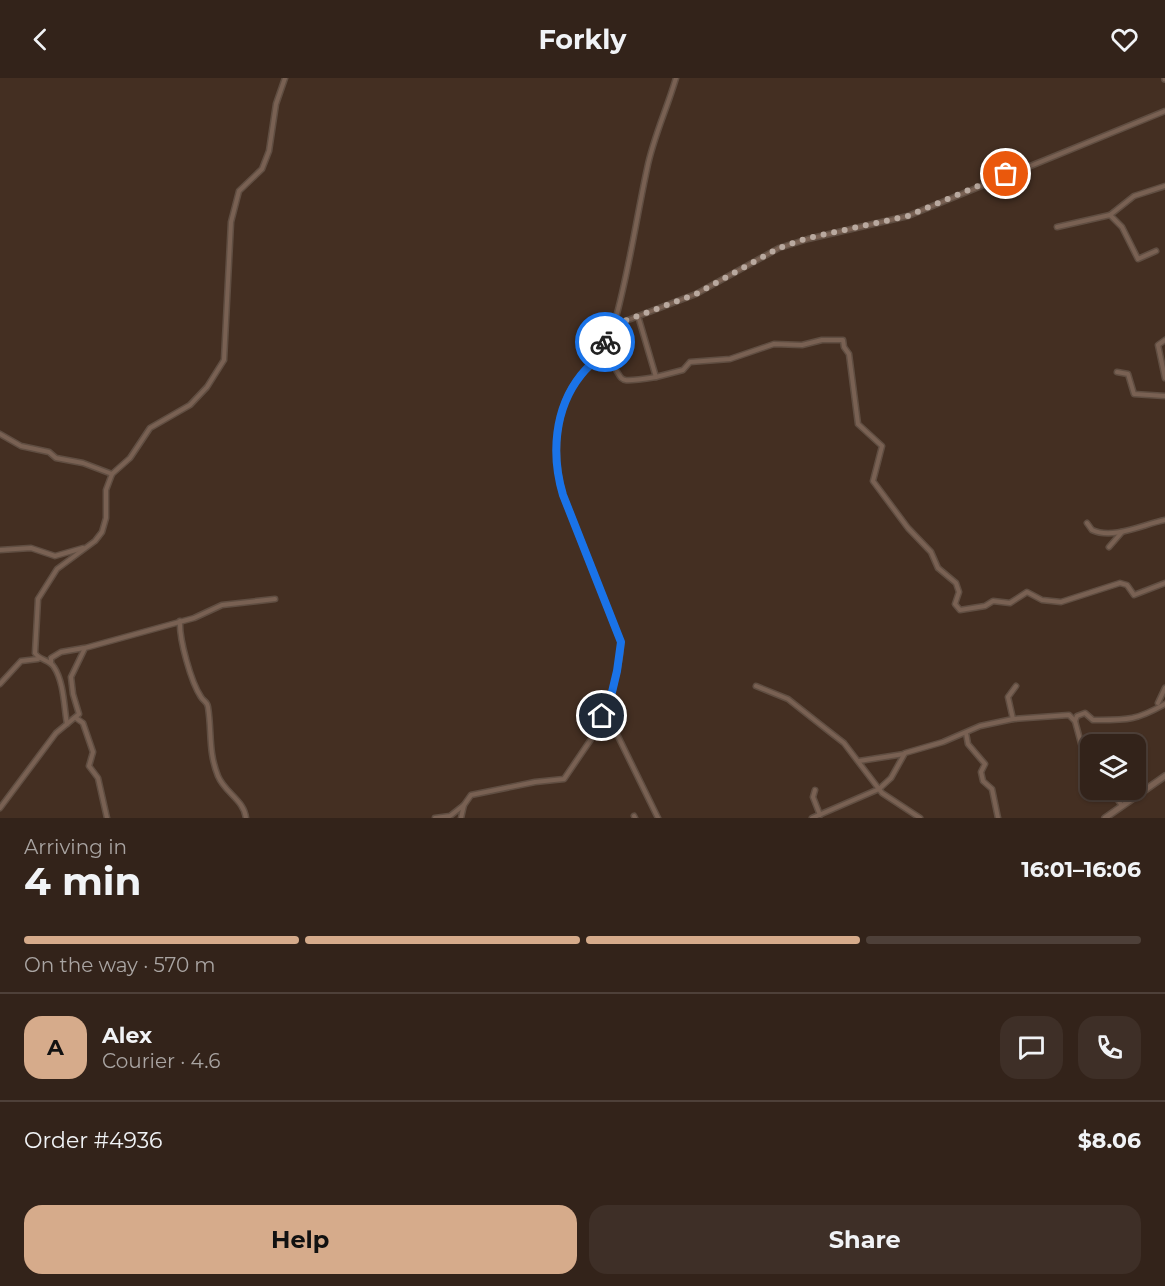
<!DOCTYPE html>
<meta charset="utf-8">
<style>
:root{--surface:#33231a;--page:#3e2f27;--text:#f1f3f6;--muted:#a9a4a2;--line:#4e4039;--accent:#d6ab8b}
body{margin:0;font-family:Montserrat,sans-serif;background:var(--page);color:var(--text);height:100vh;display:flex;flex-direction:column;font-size:22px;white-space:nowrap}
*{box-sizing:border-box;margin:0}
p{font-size:20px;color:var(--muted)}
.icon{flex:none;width:33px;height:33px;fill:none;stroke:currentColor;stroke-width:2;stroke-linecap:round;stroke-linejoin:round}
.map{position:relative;height:740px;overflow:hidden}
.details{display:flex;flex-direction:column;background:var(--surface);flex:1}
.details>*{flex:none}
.buttons{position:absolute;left:1080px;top:656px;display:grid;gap:12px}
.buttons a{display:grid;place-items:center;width:66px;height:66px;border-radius:12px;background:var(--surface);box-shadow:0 2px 4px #0004,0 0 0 2px var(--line);font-size:30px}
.pin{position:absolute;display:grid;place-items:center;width:51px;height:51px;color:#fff;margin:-26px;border:3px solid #fff;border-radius:50%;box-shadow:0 2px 6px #0007}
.courier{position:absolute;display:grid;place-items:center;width:60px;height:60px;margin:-30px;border:4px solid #1a73e8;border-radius:50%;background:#fff;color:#222;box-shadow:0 2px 8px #0007}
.summary em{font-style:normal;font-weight:700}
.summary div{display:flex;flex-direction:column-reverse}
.summary{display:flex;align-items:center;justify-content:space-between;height:102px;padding:0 24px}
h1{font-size:39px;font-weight:700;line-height:45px}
.bar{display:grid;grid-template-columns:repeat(4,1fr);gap:9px 6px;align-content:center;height:72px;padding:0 24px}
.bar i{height:8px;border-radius:4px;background:var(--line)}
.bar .selected{background:var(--accent)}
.bar p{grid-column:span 4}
.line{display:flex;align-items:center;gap:15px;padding:0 24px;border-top:2px solid var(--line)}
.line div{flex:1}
.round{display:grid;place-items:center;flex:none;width:63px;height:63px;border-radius:18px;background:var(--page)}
.cta{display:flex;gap:12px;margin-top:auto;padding:12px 24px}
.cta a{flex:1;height:69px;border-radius:18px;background:var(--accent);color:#111;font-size:24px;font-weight:700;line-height:69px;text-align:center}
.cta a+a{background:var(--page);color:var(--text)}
header{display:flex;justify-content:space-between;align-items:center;height:78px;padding:0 24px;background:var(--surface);font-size:27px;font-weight:700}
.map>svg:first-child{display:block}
</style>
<header><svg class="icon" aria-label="back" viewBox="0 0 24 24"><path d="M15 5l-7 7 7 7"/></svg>Forkly<svg class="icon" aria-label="heart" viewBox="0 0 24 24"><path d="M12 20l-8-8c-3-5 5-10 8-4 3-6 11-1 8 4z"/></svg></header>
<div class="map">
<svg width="1165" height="740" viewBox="0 0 1165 740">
<rect width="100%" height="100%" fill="#442f22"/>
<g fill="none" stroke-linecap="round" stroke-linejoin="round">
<g stroke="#604e42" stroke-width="7">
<g id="street">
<polyline points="1110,137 1134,118 1165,108"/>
<polyline points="1057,149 1110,137 1122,149 1138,181 1156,173"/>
<polyline points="638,238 656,299 683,292 690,284 730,281 774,266 802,267 822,262 843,262 844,269 849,276 858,346 882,368 873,403 908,450 931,474 938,490 956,505 959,514 955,526 960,532 985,528 993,523 1010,525 1027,514 1042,522 1061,524 1120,505 1127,507 1134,517 1165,505"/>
<polyline points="615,247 696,216 779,170 808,161 908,138 1165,33"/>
<polyline points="1165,262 1158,267 1165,300"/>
<path d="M601,275C632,301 605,307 656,299"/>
<polyline points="1117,294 1128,296 1134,316 1165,318"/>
<polyline points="0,356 21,368 49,374 56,380 83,385 112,396"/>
<path d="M1087,445L1092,452C1113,462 1144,446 1165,442"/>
<polyline points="1109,469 1122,454"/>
<polyline points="0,472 31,470 55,478 83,470"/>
<path d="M180,543C179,561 191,604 201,619C204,624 207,623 208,629C212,654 208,673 218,698C225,715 244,722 246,740"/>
<polyline points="51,585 51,580 61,574 84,570"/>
<polyline points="0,606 21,583 38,581"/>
<polyline points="756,608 788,621 826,651 844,665 882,715 920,740"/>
<polyline points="1158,625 1165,610"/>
<polyline points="76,640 83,645 93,674 89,688 98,700 107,740"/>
<polyline points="1013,641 1008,619 1016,608"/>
<path d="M1075,643L1077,638L1085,635L1093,642C1127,642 1135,643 1165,626"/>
<path d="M67,646C64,629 64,604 54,589C49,581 40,583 35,575L38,521L57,491L95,463L102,454L106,440V412L112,396L130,380L150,350L190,327L207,309L224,282L231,144L239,113L262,91L269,73L276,26L285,0"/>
<polyline points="966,655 968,666 985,686 981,694 983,703 992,711 998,740"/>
<polyline points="859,683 904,676"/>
<polyline points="1111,711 1122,728"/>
<polyline points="815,712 813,719 820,737"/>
<polyline points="464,727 471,717 535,704 564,701 596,654 604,622 611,615"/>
<polyline points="0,730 56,655 79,636 73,616 71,599 85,570 194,540 222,527 275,521"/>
<polyline points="634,738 635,740"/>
<polyline points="435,740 450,738 464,727 461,740"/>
<path d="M658,740L610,642C608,615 621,591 621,564L563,417C552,379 554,327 582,296C586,291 591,288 596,284C601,278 613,251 615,243C629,193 636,142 647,91C653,60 667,31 676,0"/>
<polyline points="812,740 879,711 891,700 905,675 943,664 980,648 1013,641 1069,637 1075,643 1082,669 1090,679"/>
</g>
</g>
<g stroke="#604e42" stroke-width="8">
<g id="secondary">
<polyline points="1165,0 1165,1"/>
<polyline points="1105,740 1165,698"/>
</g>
</g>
<use href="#street" stroke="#796153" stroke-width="4"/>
<use href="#secondary" stroke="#796153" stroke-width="5"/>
</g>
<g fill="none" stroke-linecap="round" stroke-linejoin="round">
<polyline stroke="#b9a99f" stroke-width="6" stroke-dasharray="0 10.8" points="605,264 614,247 696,216 779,170 808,160 908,138 1006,96"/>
<path stroke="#1a73e8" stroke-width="8" d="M602,638L604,622L612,614L617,593L621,564L563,417C551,377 554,331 581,297C592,283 599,282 605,264"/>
</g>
</svg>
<div class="buttons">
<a><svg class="icon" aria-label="layers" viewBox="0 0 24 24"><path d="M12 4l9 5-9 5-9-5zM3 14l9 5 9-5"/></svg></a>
</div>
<div class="pin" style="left:1006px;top:96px;background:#ea580c"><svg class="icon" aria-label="bag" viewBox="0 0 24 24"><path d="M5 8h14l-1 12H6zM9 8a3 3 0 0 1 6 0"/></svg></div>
<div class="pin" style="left:602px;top:638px;background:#1f2937"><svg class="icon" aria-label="home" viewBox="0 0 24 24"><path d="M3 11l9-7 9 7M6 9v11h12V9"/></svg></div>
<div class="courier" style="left:605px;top:264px"><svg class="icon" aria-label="bike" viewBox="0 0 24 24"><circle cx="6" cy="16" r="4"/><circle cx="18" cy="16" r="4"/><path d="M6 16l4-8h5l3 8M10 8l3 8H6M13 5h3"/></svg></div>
</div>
<section class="details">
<div class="summary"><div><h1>4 min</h1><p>Arriving in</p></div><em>16:01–16:06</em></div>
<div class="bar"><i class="selected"></i><i class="selected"></i><i class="selected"></i><i></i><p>On the way · 570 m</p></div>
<div class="line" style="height:108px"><b class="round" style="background:var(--accent);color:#111">A</b><div><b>Alex</b><p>Courier · 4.6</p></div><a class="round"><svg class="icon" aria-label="chat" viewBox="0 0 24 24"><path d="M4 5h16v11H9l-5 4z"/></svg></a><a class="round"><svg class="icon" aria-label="phone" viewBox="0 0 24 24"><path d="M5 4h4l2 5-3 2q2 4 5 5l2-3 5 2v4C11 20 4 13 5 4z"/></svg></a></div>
<div class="line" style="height:78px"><div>Order #4936</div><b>$8.06</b></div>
<div class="cta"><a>Help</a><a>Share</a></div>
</section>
